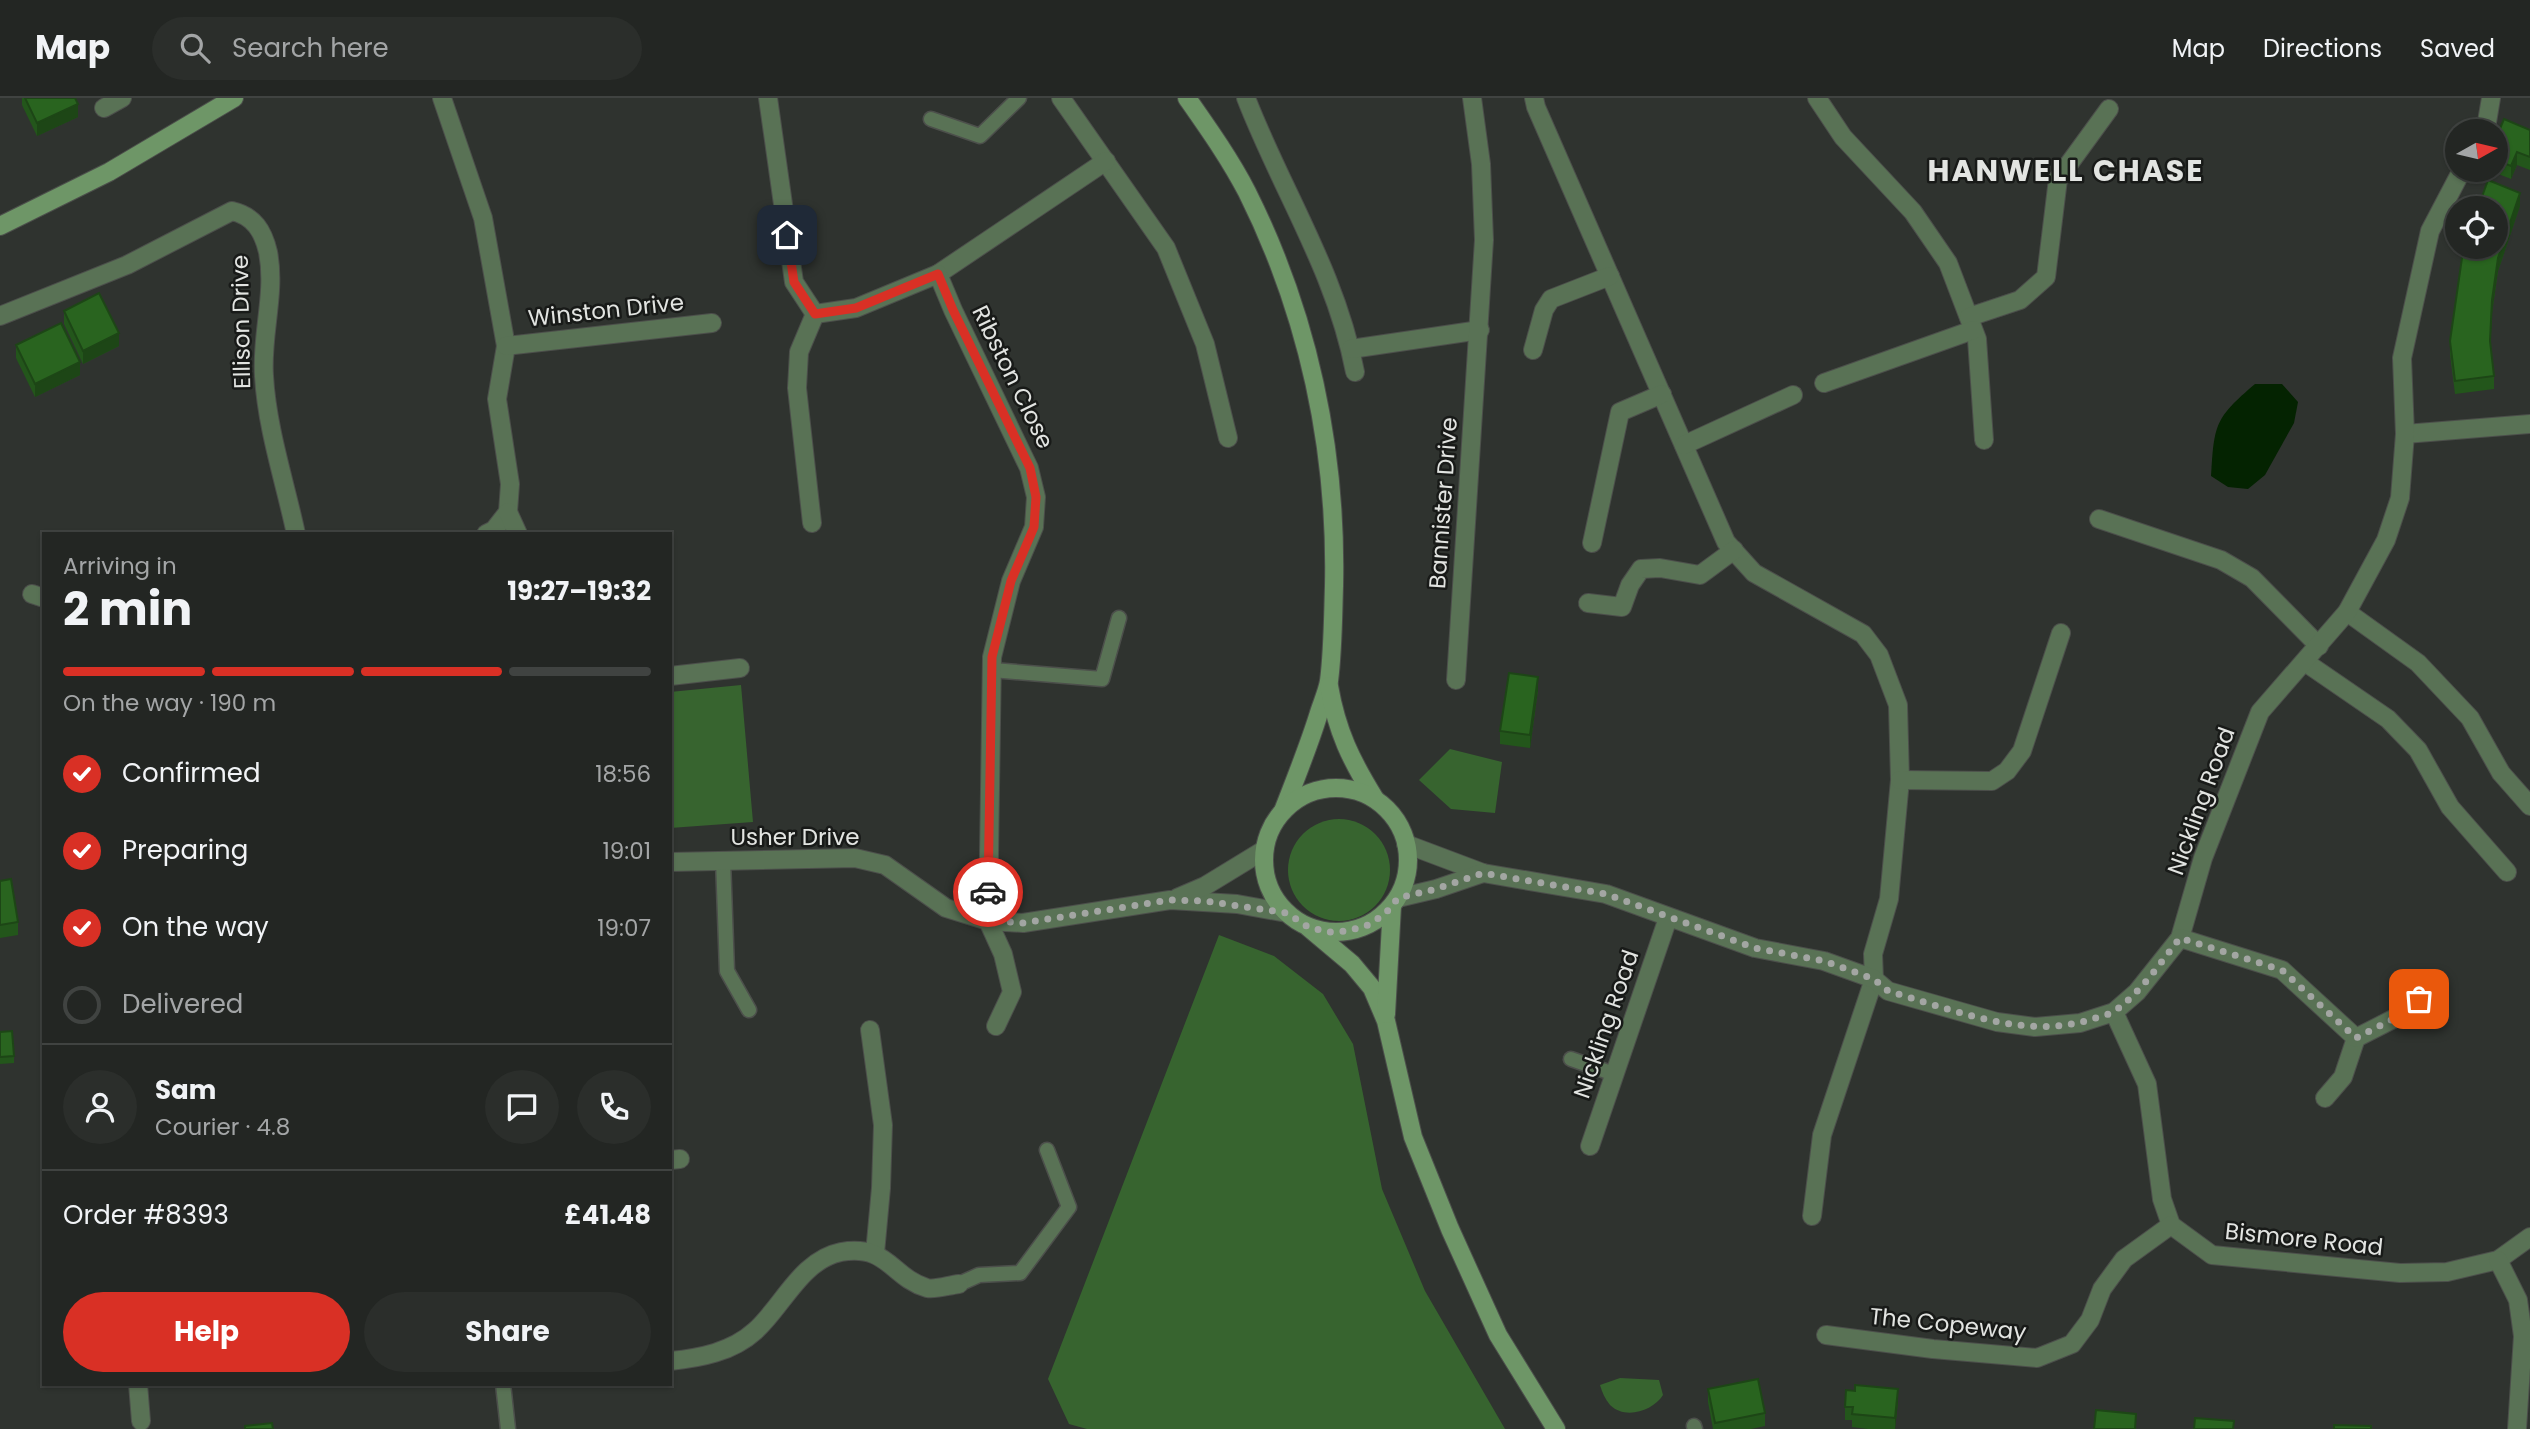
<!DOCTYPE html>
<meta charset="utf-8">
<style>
:root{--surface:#232623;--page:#2b2e2b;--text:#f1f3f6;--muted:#a3a5a6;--line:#404341;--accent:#d93025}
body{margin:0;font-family:Poppins,sans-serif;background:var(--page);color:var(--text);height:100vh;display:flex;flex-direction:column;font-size:26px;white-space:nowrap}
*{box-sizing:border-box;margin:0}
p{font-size:23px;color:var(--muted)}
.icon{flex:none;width:38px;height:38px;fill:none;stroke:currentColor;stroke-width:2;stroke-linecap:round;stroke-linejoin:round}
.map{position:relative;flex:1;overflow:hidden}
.side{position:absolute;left:42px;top:434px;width:630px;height:854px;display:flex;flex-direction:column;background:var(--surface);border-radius:0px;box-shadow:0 2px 5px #0004,0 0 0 2px var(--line)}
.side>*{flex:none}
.needle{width:46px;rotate:82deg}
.tools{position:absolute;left:2445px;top:21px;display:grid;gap:14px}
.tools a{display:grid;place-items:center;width:63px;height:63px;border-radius:50%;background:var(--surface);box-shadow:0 2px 5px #0004,0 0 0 2px var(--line);font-size:35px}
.pin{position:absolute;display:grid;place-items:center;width:60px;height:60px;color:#fff;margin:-30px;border-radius:14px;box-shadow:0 4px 10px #0006}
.courier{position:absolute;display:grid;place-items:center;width:70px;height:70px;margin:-35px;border:5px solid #d93025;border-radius:50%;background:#fff;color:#222;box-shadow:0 2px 9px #0007}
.head em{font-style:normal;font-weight:700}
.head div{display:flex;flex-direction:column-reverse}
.head{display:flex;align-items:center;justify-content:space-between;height:119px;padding:0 21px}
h1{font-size:46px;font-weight:700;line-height:52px}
.bar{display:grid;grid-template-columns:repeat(4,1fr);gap:10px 7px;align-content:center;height:84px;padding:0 21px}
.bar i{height:9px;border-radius:5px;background:var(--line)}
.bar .on{background:var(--accent)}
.bar p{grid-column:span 4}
.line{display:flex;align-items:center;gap:18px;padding:0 21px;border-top:2px solid var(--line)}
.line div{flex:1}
.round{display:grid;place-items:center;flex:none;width:74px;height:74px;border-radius:37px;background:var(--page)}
ol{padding:0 21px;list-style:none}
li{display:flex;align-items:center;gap:21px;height:77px}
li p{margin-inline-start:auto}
li .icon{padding:7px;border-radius:50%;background:var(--accent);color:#fff;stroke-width:4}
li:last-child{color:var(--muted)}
li i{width:38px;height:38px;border:4px solid var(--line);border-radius:50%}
.button{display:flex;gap:14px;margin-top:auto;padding:14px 21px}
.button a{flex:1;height:80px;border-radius:42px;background:var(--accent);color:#fff;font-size:28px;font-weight:700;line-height:80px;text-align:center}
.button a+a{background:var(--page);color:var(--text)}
header{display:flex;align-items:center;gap:42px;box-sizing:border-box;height:98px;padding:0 35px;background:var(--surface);border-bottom:2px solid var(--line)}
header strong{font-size:33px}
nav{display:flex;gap:38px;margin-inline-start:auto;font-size:24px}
.search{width:490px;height:63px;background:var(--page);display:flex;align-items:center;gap:18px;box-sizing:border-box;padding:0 24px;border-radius:38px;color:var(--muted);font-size:26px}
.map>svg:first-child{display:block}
</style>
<header>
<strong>Map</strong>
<div class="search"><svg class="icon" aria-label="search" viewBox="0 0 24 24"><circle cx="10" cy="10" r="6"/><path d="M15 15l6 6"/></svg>Search here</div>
<nav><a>Map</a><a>Directions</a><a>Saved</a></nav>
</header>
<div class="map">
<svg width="2530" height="1331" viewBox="0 0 2530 1331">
<rect width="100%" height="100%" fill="#2f332f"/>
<g fill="#37642f">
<polygon points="741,587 753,724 670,730 670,594"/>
<polygon points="1450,651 1502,664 1495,715 1451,711 1419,682"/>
<circle cx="1339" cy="772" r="51"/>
<polygon points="1219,837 1274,858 1323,896 1353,946 1382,1091 1425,1193 1505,1331 1087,1331 1069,1326 1048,1281"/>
<path d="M1620,1280L1659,1282L1663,1297C1653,1313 1625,1322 1610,1307C1605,1301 1602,1294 1600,1287Z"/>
</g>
<path fill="#042301" d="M2255,286H2282L2298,304L2294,325L2265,377L2248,391L2228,389L2211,378C2214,326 2215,320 2255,286Z"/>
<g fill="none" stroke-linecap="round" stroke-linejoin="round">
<g stroke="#4c4f4b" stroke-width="17">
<g id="lane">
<polyline points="931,21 980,38 1019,0"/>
<polyline points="992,572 1102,581 1119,520"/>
<polyline points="723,762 727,873 749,912"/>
<polyline points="1571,961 1614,976"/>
<polyline points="959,1186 979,1177 1020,1175 1069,1109 1047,1052"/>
<polyline points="503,1286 508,1331"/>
<polyline points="1694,1328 1695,1331"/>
</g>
</g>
<g stroke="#4c4f4b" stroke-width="20">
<g id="street">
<polyline points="442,0 483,120 506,248 497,301 510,386 508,414 494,432 486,436"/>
<polyline points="768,0 794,184 815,216"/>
<polyline points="1061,0 1166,150 1205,246 1228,340"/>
<path d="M1246,0C1282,93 1336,174 1355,274"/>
<polyline points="1534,0 1536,9 1726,444 1754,475 1863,536 1879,557 1898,607 1900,682 1889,801 1873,856 1874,881 1822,1037 1812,1118"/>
<polyline points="1817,0 1843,39 1913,114 1948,165 1977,241 1984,342"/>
<polyline points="104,10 122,0"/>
<polyline points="2482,33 2487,24 2491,0"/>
<polyline points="938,176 1106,63"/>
<polyline points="815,216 856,210 938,176 953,212 1029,370 1036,399 1034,429 1011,483 992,559 988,823 1003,856 1012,894 996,928"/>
<path d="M0,218L127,167L232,113C254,118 263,133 268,154C276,195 261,237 264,278C267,331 285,384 296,436"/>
<polyline points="1969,219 2020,202 2046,179 2058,81 2109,11"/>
<polyline points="506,248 712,225"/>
<polyline points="1351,251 1480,232"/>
<polyline points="1533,252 1544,212 1551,201 1610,178"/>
<polyline points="1824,285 1973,232"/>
<polyline points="2405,336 2530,326"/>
<polyline points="1684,347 1793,297"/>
<polyline points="508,414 518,436"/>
<polyline points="2099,421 2221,462 2252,480 2319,548"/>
<polyline points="812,425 797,290 799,254 815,216"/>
<polyline points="1592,445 1620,314 1662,296"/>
<polyline points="32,496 44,500"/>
<polyline points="1588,505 1622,509 1630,487 1641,471 1660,470 1700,477 1734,452"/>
<polyline points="2347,514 2418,565 2470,620 2501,675 2530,708"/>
<polyline points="2305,564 2388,621 2418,652 2450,709 2507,774"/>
<polyline points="670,578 740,570"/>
<polyline points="1456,582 1484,142 1481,66 1472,0"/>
<polyline points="1900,682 1992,683 2007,673 2022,653 2061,535"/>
<polyline points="1406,746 1483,775 1606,796 1755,850 1824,863 1874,881 1888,893 1997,924 2035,929 2080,925 2114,914 2137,894 2180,840 2203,760 2260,614 2347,514 2386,442 2400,400 2405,336 2402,260 2430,133 2462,72"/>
<polyline points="670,764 855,760 885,767 946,810 988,823 1023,825 1170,802 1237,806 1287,815"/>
<polyline points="1177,800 1205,788 1264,752"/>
<polyline points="1398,800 1436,791 1483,775"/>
<polyline points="2180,840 2282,872 2356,940 2343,979 2325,1000"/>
<polyline points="2114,914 2147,986 2162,1101 2171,1127 2212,1157 2400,1175 2447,1174 2498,1162 2530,1139"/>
<polyline points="870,932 883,1027 881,1090 875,1155"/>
<polyline points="2356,940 2399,918 2439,884"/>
<polyline points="1590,1048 1668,820"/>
<polyline points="670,1062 680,1061"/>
<polyline points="2498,1162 2518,1202 2523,1238 2517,1331"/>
<polyline points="1826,1237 1933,1251 2037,1260 2072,1246 2090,1222 2102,1191 2124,1161 2171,1127"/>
<path d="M670,1263C700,1260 732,1254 755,1233C783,1208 801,1162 841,1154C888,1146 891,1179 927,1190C936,1192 949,1187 959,1186"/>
<polyline points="138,1286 141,1323"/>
</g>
</g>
<g stroke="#4c4f4b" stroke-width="20">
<g id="secondary">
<path d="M1187,0C1208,30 1230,61 1247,94C1308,216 1337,351 1334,488C1333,519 1333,552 1329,583C1327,595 1321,607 1318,618C1308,650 1295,682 1283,713"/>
<polyline points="0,128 109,74 234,0"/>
<path d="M1329,588C1337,634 1351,662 1375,701"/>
<circle cx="1336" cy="762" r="72"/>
<polyline points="1308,829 1352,866 1372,890 1386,923 1413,1039 1450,1131 1498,1237 1556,1331"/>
<polyline points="1386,916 1392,808"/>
</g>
</g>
<use href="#lane" stroke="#597255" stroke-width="14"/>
<use href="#street" stroke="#597255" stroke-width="18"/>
<use href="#secondary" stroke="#6e9667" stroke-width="18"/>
</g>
<g fill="#23561b">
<polygon points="22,0 75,0 78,19 37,38 22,7"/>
<polygon points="2530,32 2530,72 2517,67 2511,81 2488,72 2496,72 2496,40"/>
<polygon points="2520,108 2498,173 2492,215 2490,246 2494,278 2494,291 2455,296 2450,256 2450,243"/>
<polygon points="64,213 119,248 83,266 64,226"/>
<polygon points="16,247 80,277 35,299 16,260"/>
<polygon points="1538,592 1530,650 1500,646 1500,633"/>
<polygon points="0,783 18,824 18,837 0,840"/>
<polygon points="0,934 14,958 14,965 0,966"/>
<polygon points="1708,1291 1765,1315 1765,1328 1751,1331 1713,1331 1708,1304"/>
<polygon points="1898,1304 1895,1331 1868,1331 1852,1329 1852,1322 1845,1322 1845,1309"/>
</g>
<g fill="#1d4616">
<polygon points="78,6 78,19 37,38 37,25"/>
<polygon points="2517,54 2517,67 2511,81 2511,68"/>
<polygon points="2520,95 2520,108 2498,173 2492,215 2490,256 2492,202 2498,160"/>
<polygon points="119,235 119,248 83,266 83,253"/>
<polygon points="80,264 80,277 35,299 35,286"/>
<polygon points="1538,579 1538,592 1530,650 1530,637"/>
<polygon points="1898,1291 1898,1304 1895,1331 1895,1320"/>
</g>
<g fill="#29641f" stroke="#1d4616" stroke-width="2">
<polygon points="25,0 75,0 78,6 37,25"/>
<polygon points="2504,21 2530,32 2530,59 2517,54 2511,68 2496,62 2496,40"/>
<polygon points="2488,82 2520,95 2498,160 2492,202 2490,243 2494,278 2455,283 2450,243 2463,153 2464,149 2496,149 2496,110 2478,110"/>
<polygon points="99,195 119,235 83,253 64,213"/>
<polygon points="61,225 80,264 35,286 16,247"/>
<polygon points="1509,575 1538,579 1530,637 1500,633"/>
<polygon points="11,781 18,824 0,827 0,783"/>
<polygon points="12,933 14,958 0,959 0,934"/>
<polygon points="1758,1281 1765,1315 1715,1325 1708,1291"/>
<polygon points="1855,1287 1898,1291 1895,1320 1852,1316 1853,1309 1845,1309 1846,1292 1855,1293"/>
<polygon points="2096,1312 2136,1316 2135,1331 2094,1331"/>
<polygon points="2195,1320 2234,1323 2233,1331 2194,1331"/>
<polygon points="272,1325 273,1331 245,1331 245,1328"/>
<polygon points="2334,1327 2371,1328 2371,1331 2334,1331"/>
</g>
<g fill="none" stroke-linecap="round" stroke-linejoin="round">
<path stroke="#a3a6a3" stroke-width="7" stroke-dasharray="0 12.6" d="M988,794V822L1023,825L1170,802L1205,803L1287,815L1308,829L1328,834L1348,833L1368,827L1385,816L1398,800L1436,791L1483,775L1606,796L1755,850L1824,863L1874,881L1888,893C1952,911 2025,943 2092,921C2100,919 2109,917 2116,912C2142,893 2160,865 2180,840L2282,872L2356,940L2399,918L2419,901"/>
<polyline stroke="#d93025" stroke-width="9" points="787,137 794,184 815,216 856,210 938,176 953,212 1030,370 1036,399 1034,429 1011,483 992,559 988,794"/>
</g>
<g text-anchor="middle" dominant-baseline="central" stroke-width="5" stroke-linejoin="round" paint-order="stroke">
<g font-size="23" fill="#e2e4e1" stroke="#181a18">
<text transform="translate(606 212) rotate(-6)">Winston Drive</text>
<text transform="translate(241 224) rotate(-91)">Ellison Drive</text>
<text transform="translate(1013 279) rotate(64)">Ribston Close</text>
<text transform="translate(1443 405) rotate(-86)">Bannister Drive</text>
<text transform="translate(2201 703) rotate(-70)">Nickling Road</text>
<text x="795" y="739">Usher Drive</text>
<text transform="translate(1606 926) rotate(-71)">Nickling Road</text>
<text transform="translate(2304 1141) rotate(6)">Bismore Road</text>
<text transform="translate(1948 1226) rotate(6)">The Copeway</text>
</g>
<g font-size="30" font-weight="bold" letter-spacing="2" fill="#e2e4e1" stroke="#181a18">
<text x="2066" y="72">HANWELL CHASE</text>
</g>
</g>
</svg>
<div class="tools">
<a><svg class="needle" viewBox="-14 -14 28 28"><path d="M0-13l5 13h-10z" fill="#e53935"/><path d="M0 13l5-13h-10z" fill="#a3a5a6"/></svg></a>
<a><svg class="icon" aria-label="locate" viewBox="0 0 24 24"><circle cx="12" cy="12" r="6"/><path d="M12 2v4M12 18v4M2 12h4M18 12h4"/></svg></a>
</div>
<div class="pin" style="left:2419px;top:901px;background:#ea580c"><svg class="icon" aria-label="bag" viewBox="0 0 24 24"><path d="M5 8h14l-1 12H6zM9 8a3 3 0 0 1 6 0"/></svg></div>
<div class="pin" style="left:787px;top:137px;background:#1f2937"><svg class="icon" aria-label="home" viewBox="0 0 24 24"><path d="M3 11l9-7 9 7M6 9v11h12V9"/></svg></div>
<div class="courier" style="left:988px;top:794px"><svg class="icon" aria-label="car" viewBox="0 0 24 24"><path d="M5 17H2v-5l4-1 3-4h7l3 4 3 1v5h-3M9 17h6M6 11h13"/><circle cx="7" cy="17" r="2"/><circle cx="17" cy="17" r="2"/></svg></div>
<section class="side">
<div class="head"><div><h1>2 min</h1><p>Arriving in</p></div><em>19:27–19:32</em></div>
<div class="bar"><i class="on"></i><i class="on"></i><i class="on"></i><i></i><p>On the way · 190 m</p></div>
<ol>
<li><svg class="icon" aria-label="check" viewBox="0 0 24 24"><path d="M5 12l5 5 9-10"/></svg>Confirmed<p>18:56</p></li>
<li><svg class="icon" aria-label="check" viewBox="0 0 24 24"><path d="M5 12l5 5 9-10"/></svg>Preparing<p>19:01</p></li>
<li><svg class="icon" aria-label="check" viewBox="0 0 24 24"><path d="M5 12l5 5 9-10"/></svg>On the way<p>19:07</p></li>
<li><i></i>Delivered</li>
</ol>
<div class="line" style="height:126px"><a class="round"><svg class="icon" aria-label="person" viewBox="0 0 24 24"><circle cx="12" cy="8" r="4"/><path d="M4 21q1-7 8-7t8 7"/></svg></a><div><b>Sam</b><p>Courier · 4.8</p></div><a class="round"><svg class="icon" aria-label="chat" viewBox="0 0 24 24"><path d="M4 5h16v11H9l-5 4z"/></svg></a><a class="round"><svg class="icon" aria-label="phone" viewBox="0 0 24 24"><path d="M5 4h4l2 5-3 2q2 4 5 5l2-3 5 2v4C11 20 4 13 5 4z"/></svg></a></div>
<div class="line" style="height:91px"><div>Order #8393</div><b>£41.48</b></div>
<div class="button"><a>Help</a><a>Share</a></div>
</section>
</div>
